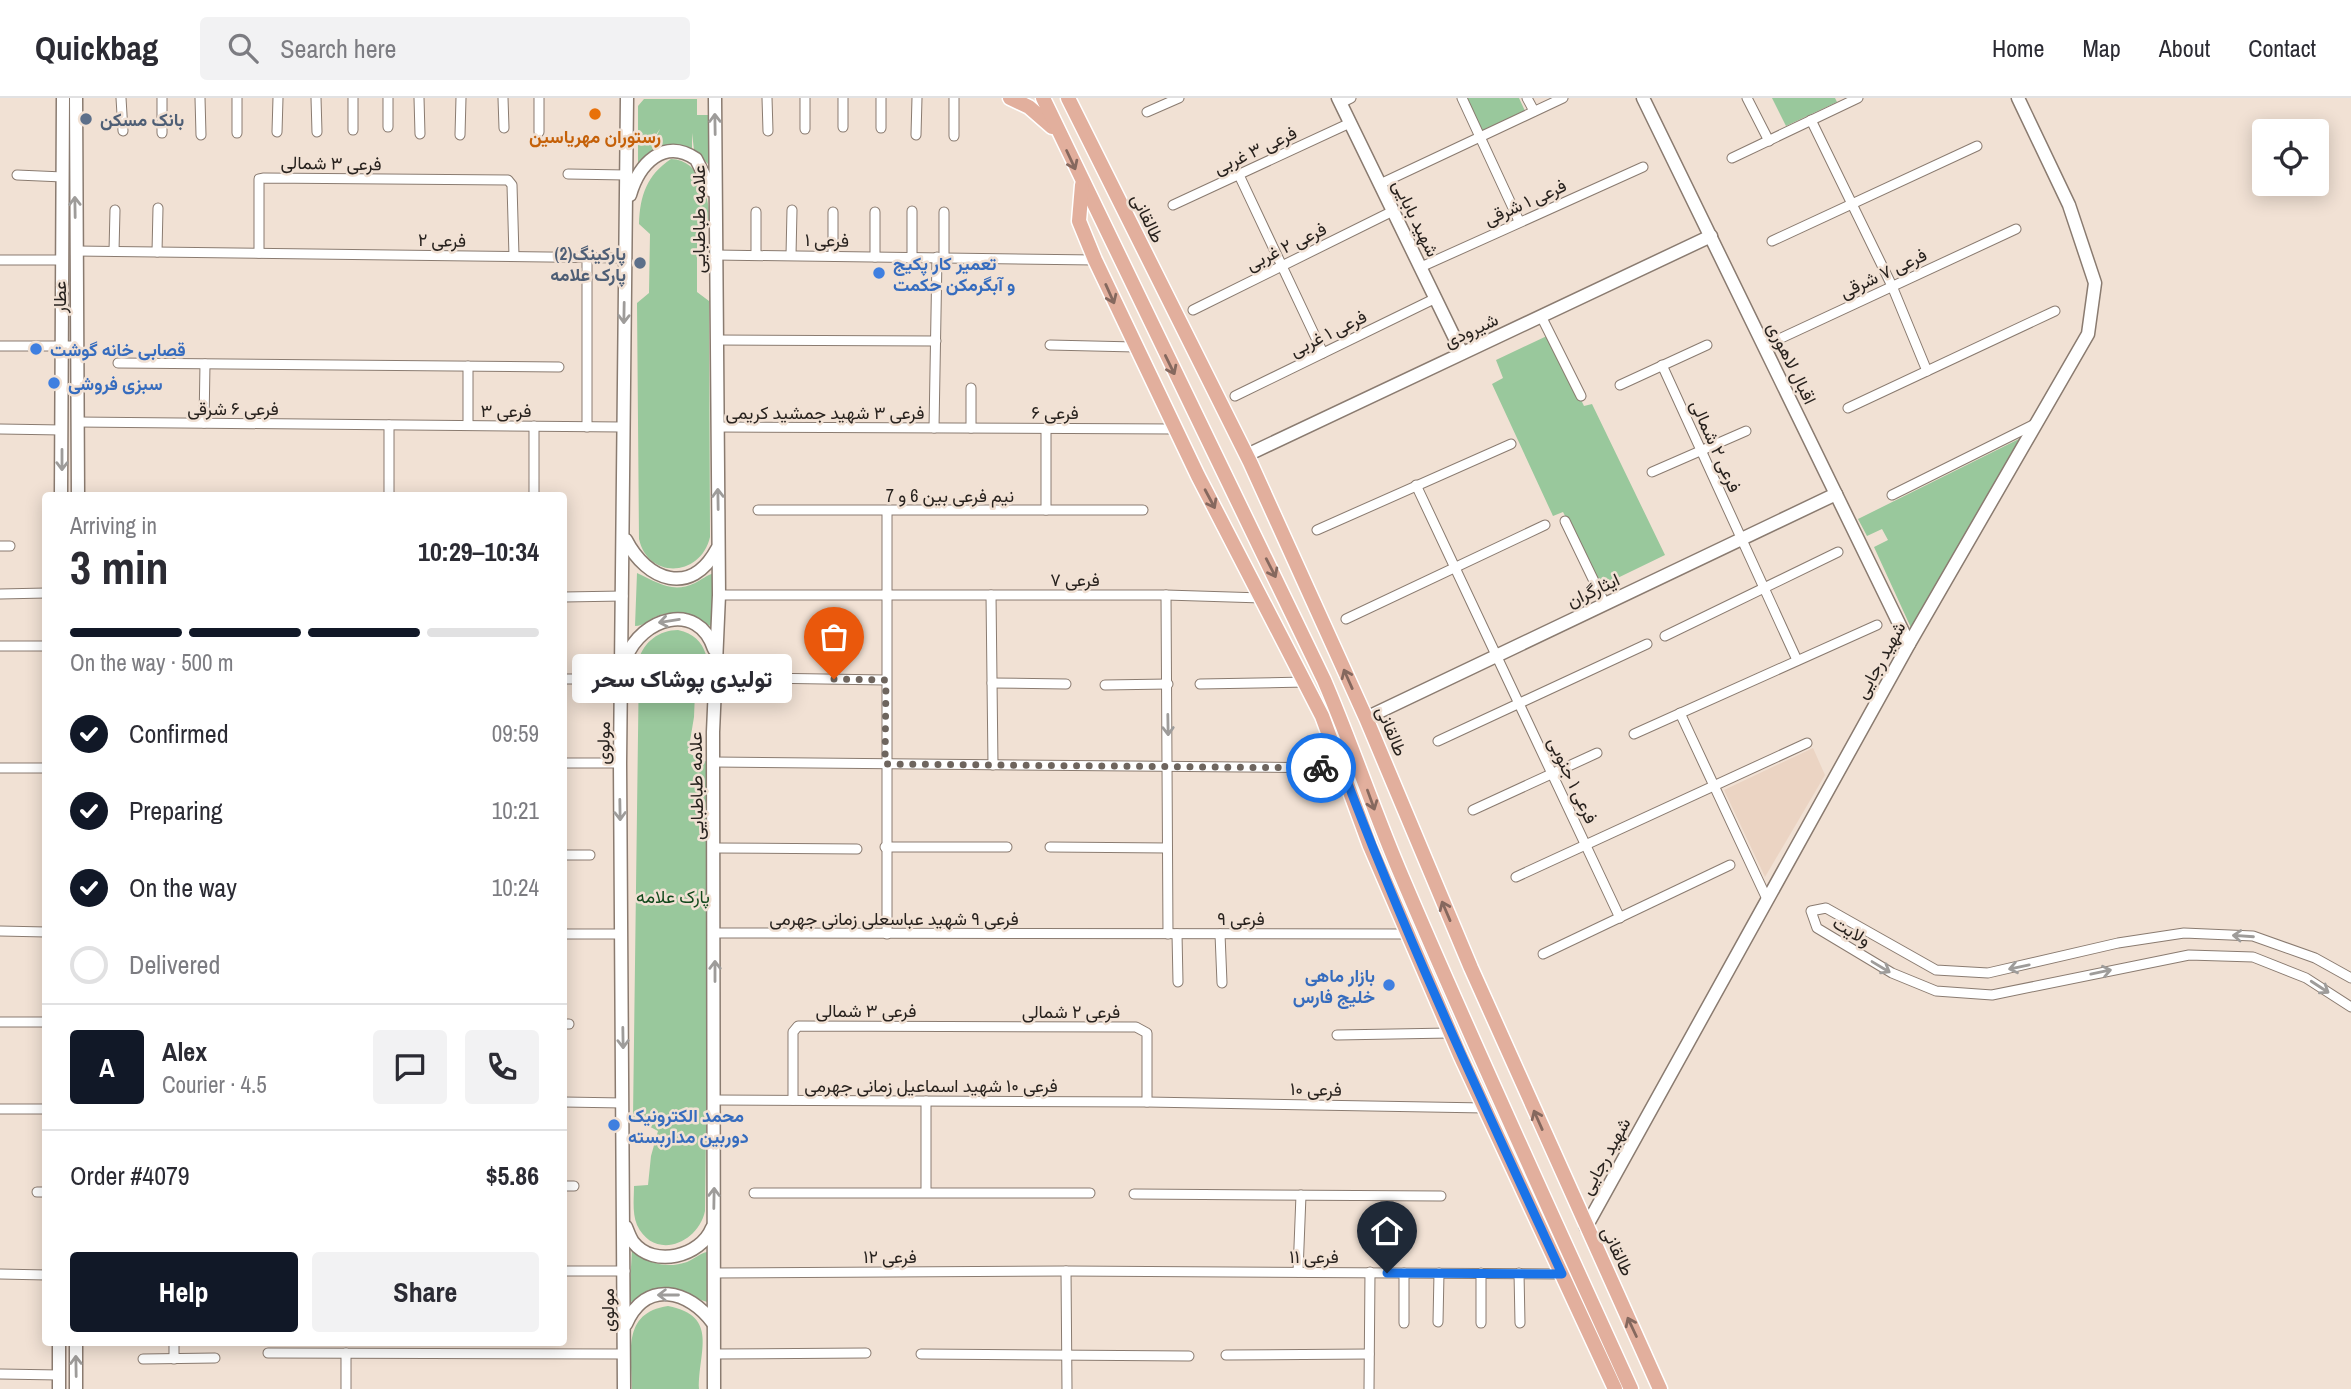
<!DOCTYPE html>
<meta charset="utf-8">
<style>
:root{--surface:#fff;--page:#f2f2f3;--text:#2b2b33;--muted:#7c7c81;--line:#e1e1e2;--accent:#111827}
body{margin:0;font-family:"Archivo Narrow",Vazirmatn,sans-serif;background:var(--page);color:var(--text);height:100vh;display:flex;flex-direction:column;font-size:26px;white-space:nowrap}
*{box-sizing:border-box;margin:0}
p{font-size:23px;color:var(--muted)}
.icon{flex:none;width:38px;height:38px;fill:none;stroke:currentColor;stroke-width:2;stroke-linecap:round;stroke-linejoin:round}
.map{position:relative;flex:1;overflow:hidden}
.sheet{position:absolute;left:42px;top:394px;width:525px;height:854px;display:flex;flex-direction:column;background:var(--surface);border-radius:7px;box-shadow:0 4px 18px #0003}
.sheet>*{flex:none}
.fabs{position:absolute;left:2252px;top:21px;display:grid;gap:14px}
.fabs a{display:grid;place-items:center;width:77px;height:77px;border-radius:7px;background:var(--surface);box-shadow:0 4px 18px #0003;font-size:35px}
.pin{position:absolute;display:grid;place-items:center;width:60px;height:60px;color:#fff;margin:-72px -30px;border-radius:50% 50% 50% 0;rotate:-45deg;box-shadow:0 0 7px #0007}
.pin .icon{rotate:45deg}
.courier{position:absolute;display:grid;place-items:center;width:70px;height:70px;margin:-35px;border:5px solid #1a73e8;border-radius:50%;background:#fff;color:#222;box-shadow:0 2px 9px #0007}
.bubble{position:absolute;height:49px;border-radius:7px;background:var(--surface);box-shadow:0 4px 18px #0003;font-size:23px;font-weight:800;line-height:49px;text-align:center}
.overview em{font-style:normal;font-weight:800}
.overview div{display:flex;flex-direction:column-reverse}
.overview{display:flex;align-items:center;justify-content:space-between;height:119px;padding:0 28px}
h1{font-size:46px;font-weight:800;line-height:52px}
.bar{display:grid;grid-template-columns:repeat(4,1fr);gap:10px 7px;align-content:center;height:84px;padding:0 28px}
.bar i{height:9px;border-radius:5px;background:var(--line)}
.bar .selected{background:var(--accent)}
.bar p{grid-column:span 4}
.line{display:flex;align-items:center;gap:18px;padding:0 28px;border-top:2px solid var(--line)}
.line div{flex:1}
.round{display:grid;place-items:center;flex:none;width:74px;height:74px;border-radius:7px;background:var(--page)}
ol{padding:0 28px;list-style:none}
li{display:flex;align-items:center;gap:21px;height:77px}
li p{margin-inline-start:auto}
li .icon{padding:7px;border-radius:50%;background:var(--accent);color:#fff;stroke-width:4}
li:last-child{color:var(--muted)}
li i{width:38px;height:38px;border:4px solid var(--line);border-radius:50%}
.cta{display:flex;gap:14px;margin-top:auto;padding:14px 28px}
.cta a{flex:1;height:80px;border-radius:7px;background:var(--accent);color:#fff;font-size:28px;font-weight:800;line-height:80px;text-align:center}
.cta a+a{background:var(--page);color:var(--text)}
header{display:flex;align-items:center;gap:42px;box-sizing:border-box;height:98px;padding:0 35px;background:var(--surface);border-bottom:2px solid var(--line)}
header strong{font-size:33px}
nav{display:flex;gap:38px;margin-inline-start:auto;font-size:24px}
.search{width:490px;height:63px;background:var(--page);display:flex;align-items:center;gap:18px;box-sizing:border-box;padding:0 24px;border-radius:7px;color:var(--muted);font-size:26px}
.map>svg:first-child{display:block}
</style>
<header>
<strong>Quickbag</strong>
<div class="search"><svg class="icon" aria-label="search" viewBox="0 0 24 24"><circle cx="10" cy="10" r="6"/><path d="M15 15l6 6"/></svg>Search here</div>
<nav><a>Home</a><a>Map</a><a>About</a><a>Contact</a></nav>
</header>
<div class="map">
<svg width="2351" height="1291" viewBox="0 0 2351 1291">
<rect width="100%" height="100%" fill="#f1e1d4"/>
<polygon fill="#ebd4c3" points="1813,650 1825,677 1765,779 1724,692"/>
<g fill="#99c89c">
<polygon points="1467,0 1519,0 1525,13 1482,33"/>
<polygon points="1772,0 1835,0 1837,4 1786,28"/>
<polygon points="644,1 697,1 697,17 711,17 710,68 694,52 692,35 692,53 657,52 656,39 660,31 655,38 656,52 638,71 638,8"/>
<path d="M671,61C702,62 709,101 710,125L697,135V194L709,203L710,439C701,479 648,482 639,441L637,205L649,195L650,136L639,126C640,97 647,77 671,61Z"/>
<polygon points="1549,237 1584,308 1592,306 1665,457 1601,488 1563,414 1553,418 1492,286 1503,280 1496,262"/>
<polygon points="2021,340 1912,532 1874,449 1888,442 1882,431 1867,438 1858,421"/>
<path d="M637,475C657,484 672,496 695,485C701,482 707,477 714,475L713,529C693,522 679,509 655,519C648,522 644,528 635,528Z"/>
<path d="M678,532C710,539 709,567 710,594H695L694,619L688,655L707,664L709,794L705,1113C698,1146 654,1163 637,1127C632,1115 634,1100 634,1088L648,1087L651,1058L658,1033L633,1020L639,561C644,544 659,532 678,532Z"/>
<path d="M632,1151C647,1166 667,1171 687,1164C694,1161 701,1155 707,1154V1204L669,1191L649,1195L629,1205Z"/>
<path d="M668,1208C720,1218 698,1254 699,1291H632C632,1255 621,1215 668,1208Z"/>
</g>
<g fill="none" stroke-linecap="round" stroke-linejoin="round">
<g stroke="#8a7b70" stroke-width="11">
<g id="street">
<polyline points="121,0 123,33"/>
<polyline points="162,0 162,35"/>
<polyline points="200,0 201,37"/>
<polyline points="237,0 237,35"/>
<polyline points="316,0 317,34"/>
<polyline points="353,0 353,32"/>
<polyline points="388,0 388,29"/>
<polyline points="419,0 420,36"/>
<polyline points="503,0 504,30"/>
<polyline points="539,0 539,34"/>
<polyline points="767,0 768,33"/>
<polyline points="805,0 805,31"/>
<polyline points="843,0 843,29"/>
<polyline points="881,0 881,30"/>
<polyline points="1462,0 1519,123"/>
<polyline points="1527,0 1534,13"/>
<polyline points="1747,0 1769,43"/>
<polyline points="1341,5 1351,0"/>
<polyline points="1147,14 1179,0"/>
<polyline points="1811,22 1892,188 1927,273"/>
<polyline points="277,34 278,0"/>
<polyline points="460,37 461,0"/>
<polyline points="916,37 917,0"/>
<polyline points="954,38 954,0"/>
<polyline points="1732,60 1858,0"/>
<polyline points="568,76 626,77"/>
<polyline points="17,77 63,79"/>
<polyline points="1239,77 1323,255"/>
<polyline points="1380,86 1563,0"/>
<polyline points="1173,107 1350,25"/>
<polyline points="875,114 875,159"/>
<polyline points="944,114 944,159"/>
<polyline points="1772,143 1977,48"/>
<polyline points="76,153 625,160"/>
<polyline points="114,153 115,112"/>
<polyline points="157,154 158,110"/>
<polyline points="259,155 259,81 264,80 508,82 512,87 514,158"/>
<polyline points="716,157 1095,162"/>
<polyline points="756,157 756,114"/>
<polyline points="791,157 792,112"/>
<polyline points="833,158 833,114"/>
<polyline points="587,159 587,329"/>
<polyline points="912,159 912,113"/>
<polyline points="0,162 63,162"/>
<polyline points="1421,169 1643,69"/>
<polyline points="1193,212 1393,113"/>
<polyline points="1541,218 1581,298"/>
<polyline points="716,242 936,243"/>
<polyline points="1050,247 1135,249"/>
<polyline points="0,248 77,248"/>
<polyline points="1764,248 2016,131"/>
<polyline points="118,265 559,269"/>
<polyline points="1662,267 1797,562"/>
<polyline points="468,268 468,327"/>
<polyline points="1620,287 1707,247"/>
<polyline points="1235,298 1436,200"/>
<polyline points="1848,310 2055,213"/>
<polyline points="77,324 622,329"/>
<polyline points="204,325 205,266"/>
<polyline points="534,328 534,397"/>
<polyline points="717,329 1175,331"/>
<polyline points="934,330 937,159"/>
<polyline points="971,330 971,290"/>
<polyline points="1046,330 1046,412"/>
<polyline points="0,331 62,332"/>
<polyline points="1652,374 1746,333"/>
<polyline points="1416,387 1620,820"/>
<polyline points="389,397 389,327"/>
<polyline points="1892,397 2037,325"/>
<polyline points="758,412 1143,412"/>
<polyline points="887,413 887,836"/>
<polyline points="1565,423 1605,506"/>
<polyline points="1317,432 1511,346"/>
<polyline points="0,448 10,448"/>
<polyline points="0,496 46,495"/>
<polyline points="719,497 1166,497 1262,500"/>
<polyline points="991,497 993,667"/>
<polyline points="1166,497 1168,836"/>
<polyline points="564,499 623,498"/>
<polyline points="1346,521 1545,427"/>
<polyline points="1665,538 1838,454"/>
<polyline points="0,548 46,548"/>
<polyline points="756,580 885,582"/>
<polyline points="564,581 575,581"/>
<polyline points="992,585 1066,586"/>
<polyline points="1200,586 1306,584"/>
<polyline points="1105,587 1168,586"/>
<polyline points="1680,615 1767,801"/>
<polyline points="1634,636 1877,527"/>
<polyline points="1438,643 1647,546"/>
<polyline points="714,664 1342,670"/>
<polyline points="564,665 620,665"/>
<polyline points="0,670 46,670"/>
<polyline points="1473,712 1597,655"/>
<polyline points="885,749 1007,749"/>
<polyline points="1050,749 1167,750"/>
<polyline points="715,750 857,751"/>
<polyline points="564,757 590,757"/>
<polyline points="1516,779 1807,645"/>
<polyline points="0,833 46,834"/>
<polyline points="716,835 1408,836"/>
<polyline points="564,836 622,836"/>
<polyline points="1177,836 1178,884"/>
<polyline points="1220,836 1222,885"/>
<polyline points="1543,856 1730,767"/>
<polyline points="2351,880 2315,860 2253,838 2184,835 2118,845 1988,875 1936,872 1826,810 1811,813 1817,830 1892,875 1936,893 1992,897 2189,857 2253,859 2306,880 2351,909"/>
<polyline points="0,924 46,924"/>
<polyline points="564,926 569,926"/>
<polyline points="1337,937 1450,935"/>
<polyline points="715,1002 1147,1004 1485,1010"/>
<polyline points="793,1002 793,934 798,928 1136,929 1147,935 1147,1004"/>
<polyline points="926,1003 926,1094"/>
<polyline points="564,1004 623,1005"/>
<polyline points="0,1011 46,1011"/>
<polyline points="564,1088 574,1088"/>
<polyline points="37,1094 46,1094"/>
<polyline points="754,1095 1090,1095"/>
<polyline points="1134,1096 1441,1098"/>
<polyline points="564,1173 625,1173"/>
<polyline points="1066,1173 1067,1291"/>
<polyline points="1298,1174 1301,1097"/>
<polyline points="713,1175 1066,1173 1562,1176"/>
<polyline points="1404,1175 1404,1225"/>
<polyline points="1481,1175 1481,1225"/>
<polyline points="1519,1175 1520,1225"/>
<polyline points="0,1176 46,1177"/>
<polyline points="1438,1224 1439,1175"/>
<polyline points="174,1244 174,1261"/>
<polyline points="268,1255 624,1256"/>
<polyline points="714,1256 866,1255"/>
<polyline points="921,1256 1189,1258"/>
<polyline points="1226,1257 1369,1256"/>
<polyline points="143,1261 215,1260"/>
<polyline points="0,1276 59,1277"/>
<polyline points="346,1291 346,1255"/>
<polyline points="1369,1291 1370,1174"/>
</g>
</g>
<g stroke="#8a7b70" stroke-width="15">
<g id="secondary">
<polyline points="76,0 78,397"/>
<polyline points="1338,0 1462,255"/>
<polyline points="1643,0 1909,546"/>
<path d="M630,97C639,66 664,39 696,61L712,93"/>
<polyline points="1247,357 1711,138"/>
<polyline points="61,397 63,0"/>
<path d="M626,442C647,483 691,499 717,451"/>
<path d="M626,560C641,520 698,502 714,551"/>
<polyline points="1366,620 1836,396"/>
<path d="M626,1129C628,1134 630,1140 633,1144C654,1171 701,1158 712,1130"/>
<polyline points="1586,1129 1909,546 2088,236 2095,185 2069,107 2018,0"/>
<path d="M626,1226C646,1181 689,1192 713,1225"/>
<polyline points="76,1244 76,1291"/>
<polyline points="59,1291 59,1244"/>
<polyline points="624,1291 620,665 627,0"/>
<polyline points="714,1291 713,634 719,497 715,0"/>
</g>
</g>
<g stroke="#fff" stroke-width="17">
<g id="primary">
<polyline points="1010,0 1029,9 1052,29"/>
<path d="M1043,0L1324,582C1352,647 1374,714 1402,779C1475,951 1554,1121 1631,1291"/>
<polyline points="1068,0 1250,364 1366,620 1471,870 1660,1291"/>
<polyline points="1082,87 1079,123 1095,162 1198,378 1322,618 1370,748 1460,957 1615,1291"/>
</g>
</g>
<use href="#street" stroke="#fff" stroke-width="9"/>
<use href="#secondary" stroke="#fff" stroke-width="12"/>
<use href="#primary" stroke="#e2af9d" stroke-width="14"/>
</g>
<defs><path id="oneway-shaft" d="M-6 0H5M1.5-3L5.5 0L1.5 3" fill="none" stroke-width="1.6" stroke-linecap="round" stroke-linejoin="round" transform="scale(1.75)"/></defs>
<g stroke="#9e9c9a">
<use href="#oneway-shaft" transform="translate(715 26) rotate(-91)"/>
<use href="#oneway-shaft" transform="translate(75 109) rotate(-91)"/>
<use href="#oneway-shaft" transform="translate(624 215) rotate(91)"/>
<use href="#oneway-shaft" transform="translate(62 362) rotate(90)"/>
<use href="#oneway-shaft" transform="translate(718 401) rotate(-91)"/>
<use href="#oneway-shaft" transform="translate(669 523) rotate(171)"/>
<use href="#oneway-shaft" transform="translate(1168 627) rotate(89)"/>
<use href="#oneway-shaft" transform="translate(620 712) rotate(89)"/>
<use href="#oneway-shaft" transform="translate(2243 838) rotate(-176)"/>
<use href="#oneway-shaft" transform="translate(1881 869) rotate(31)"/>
<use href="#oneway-shaft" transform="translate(2019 869) rotate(168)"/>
<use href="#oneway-shaft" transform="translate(715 873) rotate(-90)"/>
<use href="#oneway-shaft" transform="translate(2101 874) rotate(-12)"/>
<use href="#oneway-shaft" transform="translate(2320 889) rotate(33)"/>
<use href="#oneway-shaft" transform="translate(623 940) rotate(89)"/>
<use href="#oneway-shaft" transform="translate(714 1100) rotate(-89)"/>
<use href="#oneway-shaft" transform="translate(668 1197) rotate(180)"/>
<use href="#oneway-shaft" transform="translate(76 1268) rotate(-91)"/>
</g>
<g stroke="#85685e">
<use href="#oneway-shaft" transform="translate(1071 62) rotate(65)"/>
<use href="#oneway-shaft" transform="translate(1110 196) rotate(66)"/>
<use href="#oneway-shaft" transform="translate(1170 267) rotate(64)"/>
<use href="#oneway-shaft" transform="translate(1210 401) rotate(62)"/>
<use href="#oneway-shaft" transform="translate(1271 470) rotate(63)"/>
<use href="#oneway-shaft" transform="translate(1348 581) rotate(-114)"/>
<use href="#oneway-shaft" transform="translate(1371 702) rotate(70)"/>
<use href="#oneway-shaft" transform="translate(1446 813) rotate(-113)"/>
<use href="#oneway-shaft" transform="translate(1538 1022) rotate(-114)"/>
<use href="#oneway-shaft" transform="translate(1632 1229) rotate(-115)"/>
</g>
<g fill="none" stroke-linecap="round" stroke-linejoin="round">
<polyline stroke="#6e655e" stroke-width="7" stroke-dasharray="0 12.6" points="834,581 886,582 885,666 1321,670"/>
<path stroke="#1a73e8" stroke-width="9" d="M1321,670H1342C1407,843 1485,1009 1562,1176L1387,1175"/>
</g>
<circle fill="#e8710a" stroke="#f1e1d4" stroke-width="2.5" cx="595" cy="16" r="7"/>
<g fill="#5c6f8a" stroke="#f1e1d4" stroke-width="2.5">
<circle cx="86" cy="21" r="7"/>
<circle cx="640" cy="165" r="7"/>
</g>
<g fill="#3f7fe0" stroke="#f1e1d4" stroke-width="2.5">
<circle cx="879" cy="175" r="7"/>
<circle cx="36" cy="251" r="7"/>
<circle cx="54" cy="285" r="7"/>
<circle cx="1389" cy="887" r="7"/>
<circle cx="614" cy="1027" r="7"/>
</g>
<g text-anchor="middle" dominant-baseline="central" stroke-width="5" stroke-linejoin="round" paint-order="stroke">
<g font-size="18" font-weight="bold" fill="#4e5e75" stroke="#f1e1d4" text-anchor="start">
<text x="100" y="21">بانک مسکن</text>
<text x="626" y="155" text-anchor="end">پارکینگ(2)<tspan x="626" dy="21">پارک علامه</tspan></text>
</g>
<g font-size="18" font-weight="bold" fill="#c56008" stroke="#f1e1d4">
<text x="595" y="38">رستوران مهریاسین</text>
</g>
<g font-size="18" fill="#28221e" stroke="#f1e1d4">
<text transform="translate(1255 52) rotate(-25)">فرعی ۳ غربی</text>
<text transform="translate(331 65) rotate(1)">فرعی ۳ شمالی</text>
<text transform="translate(1525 104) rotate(-24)">فرعی ۱ شرقی</text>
<text transform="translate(1148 120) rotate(64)">طالقانی</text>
<text transform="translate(1416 120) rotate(64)">شهید بابایی</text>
<text transform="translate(698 121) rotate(-90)">علامه طباطبایی</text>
<text transform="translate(442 142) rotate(1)">فرعی ۲</text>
<text transform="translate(827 142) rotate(1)">فرعی ۱</text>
<text transform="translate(1286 148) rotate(-26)">فرعی ۲ غربی</text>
<text transform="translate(1883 175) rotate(-25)">فرعی ۷ شرقی</text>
<text transform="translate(59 199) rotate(-90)">عطار</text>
<text transform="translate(1471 232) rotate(-25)">شیرودی</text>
<text transform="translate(1328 235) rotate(-26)">فرعی ۱ غربی</text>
<text transform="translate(1792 265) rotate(64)">اقبال لاهوری</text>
<text x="233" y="310">فرعی ۶ شرقی</text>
<text x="506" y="312">فرعی ۳</text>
<text x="825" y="314">فرعی ۳ شهید جمشید کریمی</text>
<text x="1055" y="314">فرعی ۶</text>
<text transform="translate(1716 348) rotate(66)">فرعی ۲ شمالی</text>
<text x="950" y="397">نیم فرعی بین 6 و 7</text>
<text x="1075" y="481">فرعی ۷</text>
<text transform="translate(1593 492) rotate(-25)">ایثارگران</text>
<text transform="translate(1880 562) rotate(-61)">شهید رجایی</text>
<text transform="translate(1392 633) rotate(67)">طالقانی</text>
<text transform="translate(603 645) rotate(-89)">مولوی</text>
<text transform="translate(1573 682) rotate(65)">فرعی ۱ جنوبی</text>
<text transform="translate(696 688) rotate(-91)">علامه طباطبایی</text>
<text x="894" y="820">فرعی ۹ شهید عباسعلی زمانی جهرمی</text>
<text x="1241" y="820">فرعی ۹</text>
<text transform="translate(1852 833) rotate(31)">ولایت</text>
<text x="866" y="912">فرعی ۳ شمالی</text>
<text x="1071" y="913">فرعی ۲ شمالی</text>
<text x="931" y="987">فرعی ۱۰ شهید اسماعیل زمانی جهرمی</text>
<text transform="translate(1316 991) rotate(1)">فرعی ۱۰</text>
<text transform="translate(1605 1058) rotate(-61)">شهید رجایی</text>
<text transform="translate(1618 1153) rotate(65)">طالقانی</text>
<text x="890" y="1158">فرعی ۱۲</text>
<text x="1314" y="1158">فرعی ۱۱</text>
<text transform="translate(607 1212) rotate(-90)">مولوی</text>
</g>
<g font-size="18" font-weight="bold" fill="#366cbe" stroke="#f1e1d4" text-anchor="start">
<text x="893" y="165">تعمیر کار پکیج<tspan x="893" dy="21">و آبگرمکن حکمت</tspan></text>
<text x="50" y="251">قصابی خانه گوشت</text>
<text x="68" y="285">سبزی فروشی</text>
<text x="1375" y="877" text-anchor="end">بازار ماهی<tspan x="1375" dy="21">خلیج فارس</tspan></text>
<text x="628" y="1017">محمد الکترونیک<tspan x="628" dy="21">دوربین مداربسته</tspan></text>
</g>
<g font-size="18" fill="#144a1e" stroke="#f1e1d4">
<text x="673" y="798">پارک علامه</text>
</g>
</g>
</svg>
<div class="fabs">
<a><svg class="icon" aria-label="locate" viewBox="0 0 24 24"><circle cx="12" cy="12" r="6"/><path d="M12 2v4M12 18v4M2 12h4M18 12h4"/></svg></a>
</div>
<div class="pin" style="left:834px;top:581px;background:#ea580c"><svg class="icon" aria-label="bag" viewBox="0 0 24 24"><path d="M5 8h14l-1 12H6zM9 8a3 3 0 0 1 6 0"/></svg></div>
<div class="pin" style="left:1387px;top:1175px;background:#1f2937"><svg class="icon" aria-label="home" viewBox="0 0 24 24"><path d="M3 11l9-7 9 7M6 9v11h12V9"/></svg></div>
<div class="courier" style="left:1321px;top:670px"><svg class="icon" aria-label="bike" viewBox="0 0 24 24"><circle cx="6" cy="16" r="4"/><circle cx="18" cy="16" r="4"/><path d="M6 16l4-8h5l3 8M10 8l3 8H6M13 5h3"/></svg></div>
<div class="bubble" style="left:572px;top:556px;width:220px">تولیدی پوشاک سحر</div>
<section class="sheet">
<div class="overview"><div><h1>3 min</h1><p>Arriving in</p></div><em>10:29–10:34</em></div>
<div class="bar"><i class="selected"></i><i class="selected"></i><i class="selected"></i><i></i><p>On the way · 500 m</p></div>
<ol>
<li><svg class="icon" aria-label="check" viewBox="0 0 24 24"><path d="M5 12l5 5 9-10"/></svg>Confirmed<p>09:59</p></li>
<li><svg class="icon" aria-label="check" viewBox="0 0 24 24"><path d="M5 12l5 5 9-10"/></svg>Preparing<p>10:21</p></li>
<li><svg class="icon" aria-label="check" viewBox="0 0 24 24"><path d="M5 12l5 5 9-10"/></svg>On the way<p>10:24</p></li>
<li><i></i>Delivered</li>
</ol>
<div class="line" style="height:126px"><b class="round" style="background:var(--accent);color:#fff">A</b><div><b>Alex</b><p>Courier · 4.5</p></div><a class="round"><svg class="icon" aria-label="chat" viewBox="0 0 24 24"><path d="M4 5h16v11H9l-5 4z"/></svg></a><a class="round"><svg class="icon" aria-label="phone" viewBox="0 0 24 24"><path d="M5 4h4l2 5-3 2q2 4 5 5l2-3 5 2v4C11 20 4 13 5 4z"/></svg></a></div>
<div class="line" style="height:91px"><div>Order #4079</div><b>$5.86</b></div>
<div class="cta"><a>Help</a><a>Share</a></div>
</section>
</div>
